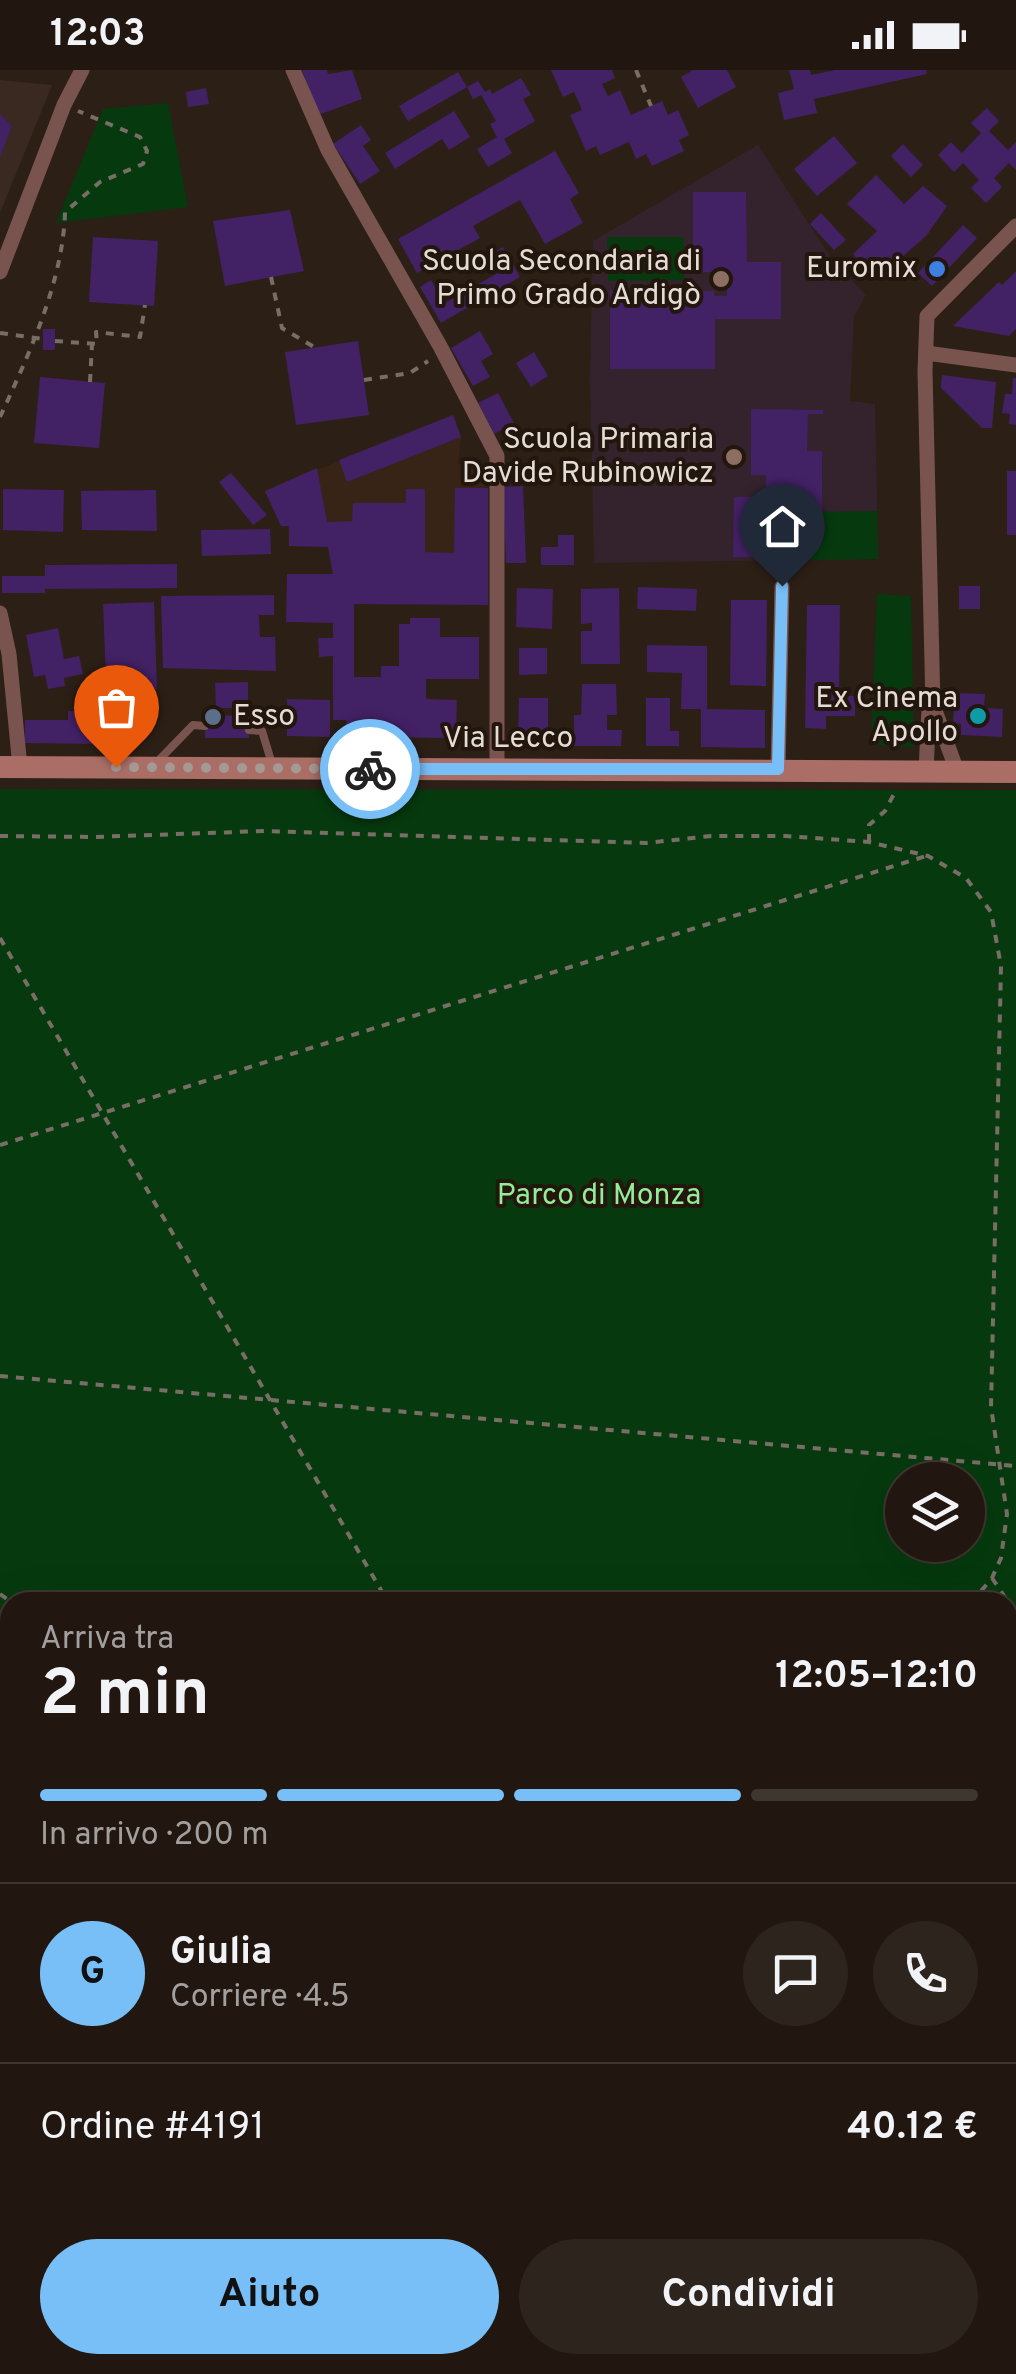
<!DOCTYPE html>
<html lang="it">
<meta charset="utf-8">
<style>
:root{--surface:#211710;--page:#2d241e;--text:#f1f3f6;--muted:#a29f9f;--line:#3e3630;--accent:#78bff7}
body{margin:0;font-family:Overpass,sans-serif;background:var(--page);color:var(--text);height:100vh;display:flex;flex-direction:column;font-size:38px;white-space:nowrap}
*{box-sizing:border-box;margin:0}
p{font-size:32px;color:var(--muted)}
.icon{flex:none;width:55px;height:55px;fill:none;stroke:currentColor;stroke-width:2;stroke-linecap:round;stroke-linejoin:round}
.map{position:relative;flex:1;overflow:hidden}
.panel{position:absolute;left:0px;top:1522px;width:1018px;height:782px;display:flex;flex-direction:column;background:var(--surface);border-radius:30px 30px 0 0;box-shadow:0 10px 40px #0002,0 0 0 2px var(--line)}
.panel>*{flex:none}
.fabs{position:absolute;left:885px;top:1392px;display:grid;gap:20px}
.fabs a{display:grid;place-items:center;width:100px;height:100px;border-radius:50%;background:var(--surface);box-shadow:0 10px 40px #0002,0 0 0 2px var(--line);font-size:50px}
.pin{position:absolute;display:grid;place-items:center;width:85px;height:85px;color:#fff;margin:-102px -42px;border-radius:50% 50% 50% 0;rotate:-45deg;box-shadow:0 0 10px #0007}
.pin .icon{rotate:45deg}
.courier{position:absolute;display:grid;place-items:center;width:100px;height:100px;margin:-50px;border:8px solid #78bff7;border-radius:50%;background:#fff;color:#222;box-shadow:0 2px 12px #0007}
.headline em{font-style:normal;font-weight:700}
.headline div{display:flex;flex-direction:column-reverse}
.headline{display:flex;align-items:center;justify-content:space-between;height:170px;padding:0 40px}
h1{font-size:65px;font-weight:700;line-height:75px}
.bar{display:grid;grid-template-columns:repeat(4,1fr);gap:15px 10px;align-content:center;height:120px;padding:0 40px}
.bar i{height:12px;border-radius:8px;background:var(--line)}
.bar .on{background:var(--accent)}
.bar p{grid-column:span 4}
.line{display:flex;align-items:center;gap:25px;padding:0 40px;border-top:2px solid var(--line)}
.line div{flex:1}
.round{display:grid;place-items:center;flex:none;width:105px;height:105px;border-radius:52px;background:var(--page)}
.primary-button{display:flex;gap:20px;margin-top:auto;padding:20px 40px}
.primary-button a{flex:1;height:115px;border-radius:60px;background:var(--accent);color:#111;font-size:40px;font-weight:700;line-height:115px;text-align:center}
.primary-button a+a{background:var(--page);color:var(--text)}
.status{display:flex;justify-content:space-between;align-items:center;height:70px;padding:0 50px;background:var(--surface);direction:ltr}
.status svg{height:28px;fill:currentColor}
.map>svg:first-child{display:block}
</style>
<div class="status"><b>12:03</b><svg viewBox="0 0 49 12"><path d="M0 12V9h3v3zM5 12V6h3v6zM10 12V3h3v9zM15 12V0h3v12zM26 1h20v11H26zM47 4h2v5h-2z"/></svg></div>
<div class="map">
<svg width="1016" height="2304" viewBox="0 0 1016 2304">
<rect width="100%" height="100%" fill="#2c1f16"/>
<polygon fill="#3a2920" points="0,10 52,15 0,143"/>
<polygon fill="#372417" points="453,345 461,367 458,394 485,398 488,535 333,504 328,477 289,476 288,456 281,456 265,421"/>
<polygon fill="#34232d" points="758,75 835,194 866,225 854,246 850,331 875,334 878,489 594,493 590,311 593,171"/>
<g fill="#063a0e" fill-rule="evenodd">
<polygon points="168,33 188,137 56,153 103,39"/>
<polygon points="607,167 684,167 684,210 608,211"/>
<polygon points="877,441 878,489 803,490 800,442"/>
<polygon points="877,524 911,526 914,677 871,675"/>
<path d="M0,719L1016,720V2304H0ZM902,1410H968V1475H902ZM10,1532H1008V2295H10Z"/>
</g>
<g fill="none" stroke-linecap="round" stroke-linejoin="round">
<g stroke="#001425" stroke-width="6">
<polyline points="1008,2174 1016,2175"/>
<polyline points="546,2304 554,2295"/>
</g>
</g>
<g fill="#432165">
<polygon points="302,0 327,0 328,4 352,0 362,29 318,45"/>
<polygon points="551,0 612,0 615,8 602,14 608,26 620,20 631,45 662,31 668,45 678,40 689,65 679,70 684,81 652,96 646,84 636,89 629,72 600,85 596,76 586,81 570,45 582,40 574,22 563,27"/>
<polygon points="693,0 727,0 736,17 698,38 681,7"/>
<polygon points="789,0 810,0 811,5 835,0 926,0 927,4 814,29 817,43 784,50 778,23 794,19"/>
<polygon points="458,2 467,17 408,51 399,36"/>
<polygon points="521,8 531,25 523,29 535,51 504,69 512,83 488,97 477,79 497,67 490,54 496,51 481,25 473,29 467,17 478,11 485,22 490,19 492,24"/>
<polygon points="206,18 209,34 188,37 186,22"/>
<polygon points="987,38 999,51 989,61 1008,80 1016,72 1016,100 1009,93 994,108 1002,117 986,133 971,118 979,110 963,93 954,102 938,85 951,72 962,83 981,63 971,53"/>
<polygon points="454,41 470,67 449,80 442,69 395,99 385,83"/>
<polygon points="0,44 12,56 0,87"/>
<polygon points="361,55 371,70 363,76 380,101 360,114 333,74"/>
<polygon points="834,66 857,93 817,126 794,99"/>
<polygon points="903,74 923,95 911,107 891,86"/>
<polygon points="555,81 579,123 570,129 583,153 545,174 520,130 473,156 480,168 417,203 398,169"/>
<polygon points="876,105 904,134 923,116 947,136 927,165 874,212 853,184 877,161 847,134"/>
<polygon points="693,122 746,122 747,192 781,192 781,249 715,249 715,299 610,299 610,221 714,221 714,226 727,226 727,202 693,202"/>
<polygon points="290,140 304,201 225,216 213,151"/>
<polygon points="821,143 846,170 834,180 810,154"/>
<polygon points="963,155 977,168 932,216 918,203"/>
<polygon points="93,167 158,171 154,236 89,232"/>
<polygon points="503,177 520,207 441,253 420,217 431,210 445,233 503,200 493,183"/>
<polygon points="1016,201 1016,259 1009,266 953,256 999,212 1002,215"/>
<rect x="43" y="259" width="12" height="21"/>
<polygon points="480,261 493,284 481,291 490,307 473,316 451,278"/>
<polygon points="358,271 369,345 296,355 285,282"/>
<polygon points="534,282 548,306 531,317 516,293"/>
<polygon points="942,305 996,312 992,358 982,358 941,318"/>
<polygon points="40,307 105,313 99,378 34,373"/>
<polygon points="1013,308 1016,308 1016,355 1009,354 1010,344 1002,343 1005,324 1012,324"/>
<polygon points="498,323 514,353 494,364 478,333"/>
<polygon points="751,339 823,340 823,344 808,344 807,381 822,381 822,442 789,442 788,487 733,487 734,427 765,427 766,405 751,405"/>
<polygon points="453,345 461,367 347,412 339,390"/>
<polygon points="317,398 327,452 352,451 353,433 406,433 406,419 425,419 425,482 454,483 455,418 488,418 488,535 354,534 354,607 381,607 381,596 399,596 399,554 410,554 410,548 440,548 440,567 479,567 479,609 426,609 426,629 457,630 456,668 347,667 346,650 333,650 333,586 319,587 318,568 333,568 333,553 286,552 287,504 333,504 328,477 289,476 289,456 281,456 265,421"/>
<rect x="1007" y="401" width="9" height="64"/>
<polygon points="231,403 267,445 253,455 219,412"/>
<polygon points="523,416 526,493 506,493 503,417"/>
<polygon points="3,419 64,420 63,462 3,460"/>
<polygon points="156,420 157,461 82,460 81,421"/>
<polygon points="270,459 271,484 202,486 201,460"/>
<polygon points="558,465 574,465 574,495 541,495 541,477 558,477"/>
<polygon points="177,494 177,518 45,519 45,523 2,523 2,506 45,506 45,495"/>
<rect x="959" y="516" width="21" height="23"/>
<polygon points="638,517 697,519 696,541 637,539"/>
<polygon points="517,518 553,519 552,559 516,557"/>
<polygon points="619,518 620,594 581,594 581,561 592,561 592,553 581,554 581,519"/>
<polygon points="274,525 274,545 259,545 260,567 275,567 276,601 163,598 161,526"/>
<polygon points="731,530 767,530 766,616 730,615"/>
<polygon points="154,532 157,619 130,620 131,633 107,634 103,534"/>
<polygon points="807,535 840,535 839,626 855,626 855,646 826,646 826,659 805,658"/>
<polygon points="58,558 64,589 79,586 83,604 64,608 65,616 48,619 45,605 34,607 26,565"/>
<polygon points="647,575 707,576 707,639 765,640 765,678 701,677 701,639 681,639 682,603 647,602"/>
<polygon points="519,578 547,578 547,604 519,605"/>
<polygon points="248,612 248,638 216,638 215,613"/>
<polygon points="582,614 616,614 617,645 607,645 607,660 622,660 621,676 574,676 574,645 581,645"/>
<polygon points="955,623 985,624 984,638 1003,639 1002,667 961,665 961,654 953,653"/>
<polygon points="519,628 548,628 548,662 518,662"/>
<polygon points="646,628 670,628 670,661 679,661 679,676 646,676"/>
<polygon points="287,629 330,630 330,667 287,666"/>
<polygon points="68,641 99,641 99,674 25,673 25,650 68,650"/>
<polygon points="205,645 249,646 249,668 205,668"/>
</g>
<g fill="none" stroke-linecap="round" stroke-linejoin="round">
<g stroke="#796e66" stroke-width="4" stroke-dasharray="8 8" stroke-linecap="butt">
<polyline points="636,0 651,36"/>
<polyline points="271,207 282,258 314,277"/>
<polyline points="0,263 43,269"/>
<polyline points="55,271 97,274 96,262 140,267 145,235"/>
<polyline points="364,310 410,303 428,291"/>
<polyline points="90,312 92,274"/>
<path d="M0,347C29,284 63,212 65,142L100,112L143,94L147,81L140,67L78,41"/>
<polyline points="0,766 94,767 264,761 646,773 711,766 786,766 869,772 928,786 966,808 991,842 1001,896 991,1337 1007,1444 1001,1488 992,1508 972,1532"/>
<polyline points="869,772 869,755 885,741 895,722"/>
<polyline points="0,868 388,1532"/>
<polyline points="0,1075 926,786"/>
<polyline points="0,1306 1016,1396"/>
<polyline points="992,1508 1016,1544"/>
<polyline points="0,1524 11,1532"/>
<polyline points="1008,1685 1016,1685"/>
<polyline points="0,1804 10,1807"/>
<polyline points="1008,2094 1016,2094"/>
<polyline points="1008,2199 1016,2201"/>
<polyline points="0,2203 10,2199"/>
<polyline points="1008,2258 1016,2265"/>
<polyline points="688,2295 692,2304"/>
<polyline points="235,2304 266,2295"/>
<polyline points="397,2304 408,2295"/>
<polyline points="630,2304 637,2295"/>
<polyline points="896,2304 900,2295"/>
</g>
<g stroke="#79534e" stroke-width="8">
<polyline points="249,660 262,661 272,694"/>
<polyline points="156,693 193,655 205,656"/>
<polyline points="503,2304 510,2295"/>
</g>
<g stroke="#79534e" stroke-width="15">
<polyline points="293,0 328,80 440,276 497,386 497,699"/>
<polyline points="0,202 64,35 82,0"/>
<polyline points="926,283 1016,295"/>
<polyline points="0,543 9,584 20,697"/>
<polyline points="778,699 782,517"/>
<polyline points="926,701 929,638"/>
<polyline points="957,701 933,635 925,301 927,246 1016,156"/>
<polyline points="1008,1709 1016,1709"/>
</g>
<polyline stroke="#aa6e66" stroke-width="22" points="0,697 1016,702"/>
</g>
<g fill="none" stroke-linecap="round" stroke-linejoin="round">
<polyline stroke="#a49a93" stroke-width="10" stroke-dasharray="0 18" points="116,697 370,699"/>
<polyline stroke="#78bff7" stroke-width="12" points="370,699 778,699 782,516"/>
</g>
<circle fill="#3f7fe0" stroke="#22160d" stroke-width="4" cx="937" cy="199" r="10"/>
<g fill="#8d6e63" stroke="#22160d" stroke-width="4">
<circle cx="721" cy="209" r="10"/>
<circle cx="734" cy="387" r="10"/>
</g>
<circle fill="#0f9aa8" stroke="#22160d" stroke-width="4" cx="978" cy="646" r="10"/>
<circle fill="#5c6f8a" stroke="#22160d" stroke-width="4" cx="213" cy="647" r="10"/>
<g text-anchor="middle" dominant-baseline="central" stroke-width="8" stroke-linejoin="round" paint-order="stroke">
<g font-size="30" fill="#e5dcd6" stroke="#22160d" text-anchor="end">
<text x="701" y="192">Scuola Secondaria di<tspan x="701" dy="34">Primo Grado Ardigò</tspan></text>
<text x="917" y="199">Euromix</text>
<text x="714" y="370">Scuola Primaria<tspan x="714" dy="34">Davide Rubinowicz</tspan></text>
<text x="958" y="629">Ex Cinema<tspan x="958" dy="34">Apollo</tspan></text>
<text x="233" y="647" text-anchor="start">Esso</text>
</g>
<g font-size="30" fill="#e5dcd6" stroke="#22160d">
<text x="508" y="669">Via Lecco</text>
</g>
<g font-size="30" fill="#93ec97" stroke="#22160d">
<text x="599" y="1126">Parco di Monza</text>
</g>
</g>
</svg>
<div class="fabs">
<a><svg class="icon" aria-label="layers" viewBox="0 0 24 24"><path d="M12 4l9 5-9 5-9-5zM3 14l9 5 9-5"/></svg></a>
</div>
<div class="pin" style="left:116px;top:697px;background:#ea580c"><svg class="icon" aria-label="bag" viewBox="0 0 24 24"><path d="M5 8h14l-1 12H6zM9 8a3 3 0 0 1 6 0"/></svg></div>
<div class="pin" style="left:782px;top:516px;background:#1f2937"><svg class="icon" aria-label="home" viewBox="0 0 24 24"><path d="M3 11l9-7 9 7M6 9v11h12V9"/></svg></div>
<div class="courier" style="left:370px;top:699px"><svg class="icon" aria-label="bike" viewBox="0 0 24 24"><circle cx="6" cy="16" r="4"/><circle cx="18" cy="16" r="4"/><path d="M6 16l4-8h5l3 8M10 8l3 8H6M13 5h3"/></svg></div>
<section class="panel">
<div class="headline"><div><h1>2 min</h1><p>Arriva tra</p></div><em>12:05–12:10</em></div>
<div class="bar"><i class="on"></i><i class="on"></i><i class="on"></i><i></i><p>In arrivo · 200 m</p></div>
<div class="line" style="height:180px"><b class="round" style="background:var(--accent);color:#111">G</b><div><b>Giulia</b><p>Corriere · 4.5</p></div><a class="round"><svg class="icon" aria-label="chat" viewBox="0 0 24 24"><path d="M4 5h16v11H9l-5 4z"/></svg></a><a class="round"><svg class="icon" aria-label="phone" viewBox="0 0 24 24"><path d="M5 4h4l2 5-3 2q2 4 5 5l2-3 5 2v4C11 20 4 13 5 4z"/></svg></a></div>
<div class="line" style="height:130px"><div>Ordine #4191</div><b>40.12 €</b></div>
<div class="primary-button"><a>Aiuto</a><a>Condividi</a></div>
</section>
</div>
